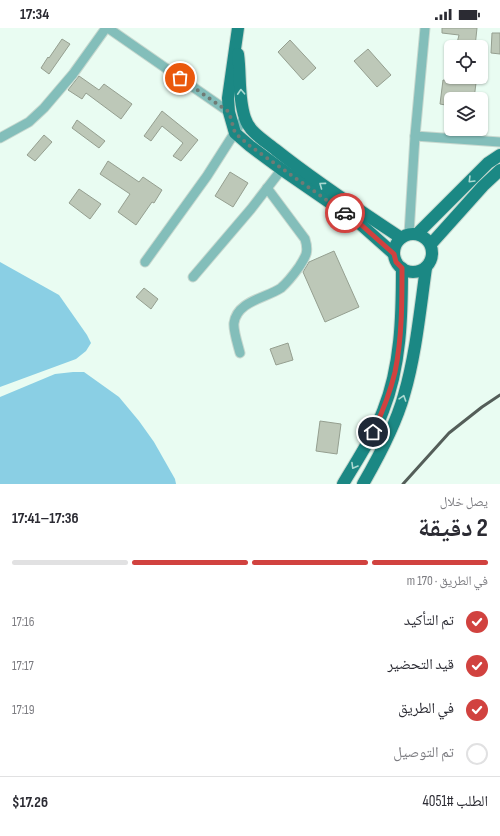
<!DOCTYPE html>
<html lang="ar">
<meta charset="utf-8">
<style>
:root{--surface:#fff;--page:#f7f7f7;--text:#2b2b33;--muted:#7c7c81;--line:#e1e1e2;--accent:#d1423f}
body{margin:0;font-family:"Sofia Sans Condensed","Noto Naskh Arabic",sans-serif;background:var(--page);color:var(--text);direction:rtl;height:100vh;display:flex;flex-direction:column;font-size:15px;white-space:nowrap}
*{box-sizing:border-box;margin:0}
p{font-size:13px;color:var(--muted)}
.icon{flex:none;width:22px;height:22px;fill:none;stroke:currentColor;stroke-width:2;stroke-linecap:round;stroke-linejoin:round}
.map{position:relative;height:456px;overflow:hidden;direction:ltr}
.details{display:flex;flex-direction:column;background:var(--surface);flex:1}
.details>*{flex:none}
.controls{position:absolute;left:444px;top:12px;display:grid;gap:8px}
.controls a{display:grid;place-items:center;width:44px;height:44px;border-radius:6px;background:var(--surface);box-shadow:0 1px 3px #0004;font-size:20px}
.pin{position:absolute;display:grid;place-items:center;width:34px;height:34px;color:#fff;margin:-17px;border:2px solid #fff;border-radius:50%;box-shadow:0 1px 4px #0007}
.courier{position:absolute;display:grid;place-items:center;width:40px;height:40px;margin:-20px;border:3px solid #d1423f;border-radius:50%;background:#fff;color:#222;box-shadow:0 1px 5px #0007}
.overview em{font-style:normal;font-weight:700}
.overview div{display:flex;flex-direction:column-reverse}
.overview{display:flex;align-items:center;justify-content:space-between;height:68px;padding:0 12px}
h1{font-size:26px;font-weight:700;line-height:30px}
.bar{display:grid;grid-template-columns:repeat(4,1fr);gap:6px 4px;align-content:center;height:48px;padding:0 12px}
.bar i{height:5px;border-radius:3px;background:var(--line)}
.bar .active{background:var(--accent)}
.bar p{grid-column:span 4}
.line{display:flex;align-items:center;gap:10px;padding:0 12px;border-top:1px solid var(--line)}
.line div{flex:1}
ol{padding:0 12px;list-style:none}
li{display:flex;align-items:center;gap:12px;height:44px}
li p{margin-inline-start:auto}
li .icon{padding:4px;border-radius:50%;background:var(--accent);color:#fff;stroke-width:4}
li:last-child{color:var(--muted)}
li i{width:22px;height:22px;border:2px solid var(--line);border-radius:50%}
.status{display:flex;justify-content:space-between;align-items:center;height:28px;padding:0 20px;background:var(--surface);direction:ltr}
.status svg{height:11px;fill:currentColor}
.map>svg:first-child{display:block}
</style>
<div class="status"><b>17:34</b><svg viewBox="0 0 49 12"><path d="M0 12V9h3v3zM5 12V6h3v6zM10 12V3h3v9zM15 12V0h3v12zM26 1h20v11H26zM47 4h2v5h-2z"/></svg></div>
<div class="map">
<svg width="500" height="456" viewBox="0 0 500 456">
<rect width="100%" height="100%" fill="#e9fcf2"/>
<g fill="#8acfe4">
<polygon points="0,234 59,267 87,307 91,315 86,323 76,331 0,359"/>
<polygon points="73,344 84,344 119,369 139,393 154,414 175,451 176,456 0,456 0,369 55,346"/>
</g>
<g fill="#bdc8b8" stroke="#959f90">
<polygon points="442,0 477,0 475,19 456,19 459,7 442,5"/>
<polygon points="492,5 500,5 500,26 491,25"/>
<polygon points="62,11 70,16 49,46 41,40 48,29 49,30"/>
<polygon points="290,12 316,40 303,52 278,24"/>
<polygon points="368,21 391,47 377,59 354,33"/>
<polygon points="79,48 99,62 104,56 132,76 121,91 86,65 82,71 68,62"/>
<polygon points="443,52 476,55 474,71 451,71 451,78 440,76"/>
<polygon points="162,83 198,112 181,133 173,128 183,115 162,98 151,113 144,108"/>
<polygon points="77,92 105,113 99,120 72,100"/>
<polygon points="44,107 52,114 35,133 27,127"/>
<polygon points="108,133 139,154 143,149 162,162 154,175 152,174 136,197 118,184 130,166 100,146"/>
<polygon points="230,144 248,155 233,179 215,168"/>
<polygon points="79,161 101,176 90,191 69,175"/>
<polygon points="334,223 359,279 325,294 303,244 309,234"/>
<polygon points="144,260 158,271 151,281 136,269"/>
<polygon points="288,315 293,332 276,337 270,321"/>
<polygon points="320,393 341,396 337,426 316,423"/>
</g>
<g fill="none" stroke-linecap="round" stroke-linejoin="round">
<g stroke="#c7d8cf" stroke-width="11">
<g id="minor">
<polyline points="108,0 229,84"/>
<polyline points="415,108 500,114"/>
<polyline points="0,110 29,94 44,80 73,46 106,0"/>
<polyline points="409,206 415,108 425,0"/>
<polyline points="145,234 207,148 244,90"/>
<polyline points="193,249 251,181 285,137"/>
<path d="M240,325C238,317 233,302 234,295C237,273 266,270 281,260C288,254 294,246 299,239C306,228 309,224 305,211L267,160"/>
</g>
</g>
<g stroke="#c7d8cf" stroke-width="14">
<g id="primary">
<polyline points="238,0 228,70 229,84 235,105 250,118 281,141 358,194 394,226"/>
<path d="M238,26C241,47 238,70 245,90C249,104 265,113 276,122C316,154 359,182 401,210"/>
<polyline points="417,206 488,135 500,127"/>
<circle cx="413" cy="225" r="19"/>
<polyline points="431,216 483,158 500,142"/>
<path d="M343,456C357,432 373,409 383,383C401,338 402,288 402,240"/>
<path d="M363,456C378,430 396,396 404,367C416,326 420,282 426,240"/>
</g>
</g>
<use href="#minor" stroke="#83beba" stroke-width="9"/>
<use href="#primary" stroke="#1b8884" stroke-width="12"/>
<polyline stroke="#545e59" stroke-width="3" points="403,456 449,405 482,379 500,367"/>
</g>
<defs><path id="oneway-chevron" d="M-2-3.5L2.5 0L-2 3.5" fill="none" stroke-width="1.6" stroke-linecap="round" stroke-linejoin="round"/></defs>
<g stroke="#abd9d1">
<use href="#oneway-chevron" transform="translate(241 64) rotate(-93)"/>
<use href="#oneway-chevron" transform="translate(471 152) rotate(135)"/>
<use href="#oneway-chevron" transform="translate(322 157) rotate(-144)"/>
<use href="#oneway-chevron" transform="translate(403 370) rotate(-72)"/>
<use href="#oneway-chevron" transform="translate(354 438) rotate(120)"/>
</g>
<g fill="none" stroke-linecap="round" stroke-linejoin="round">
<polyline stroke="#6f7b75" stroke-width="4" stroke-dasharray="0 7.2" points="180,50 229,84 235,105 250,118 345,185"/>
<path stroke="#d1423f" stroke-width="5" d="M345,185L358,194L394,226L396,234L402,240C402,275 402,310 395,344C390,365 382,385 373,404"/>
</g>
</svg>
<div class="controls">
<a><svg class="icon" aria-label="locate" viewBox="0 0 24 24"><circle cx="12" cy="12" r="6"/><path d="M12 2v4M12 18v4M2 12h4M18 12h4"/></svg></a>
<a><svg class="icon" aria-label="layers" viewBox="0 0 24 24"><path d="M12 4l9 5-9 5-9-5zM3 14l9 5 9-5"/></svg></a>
</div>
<div class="pin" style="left:180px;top:50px;background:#ea580c"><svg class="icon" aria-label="bag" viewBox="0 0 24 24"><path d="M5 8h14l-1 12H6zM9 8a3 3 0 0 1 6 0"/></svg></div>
<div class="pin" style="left:373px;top:404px;background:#1f2937"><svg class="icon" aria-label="home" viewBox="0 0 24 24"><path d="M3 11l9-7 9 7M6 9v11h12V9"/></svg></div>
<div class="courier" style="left:345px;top:185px"><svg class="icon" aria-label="car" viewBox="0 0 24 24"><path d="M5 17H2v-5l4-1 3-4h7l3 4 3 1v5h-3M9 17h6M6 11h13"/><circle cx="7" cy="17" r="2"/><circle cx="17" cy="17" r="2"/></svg></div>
</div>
<section class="details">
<div class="overview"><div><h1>2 دقيقة</h1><p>يصل خلال</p></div><em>17:36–17:41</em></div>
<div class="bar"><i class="active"></i><i class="active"></i><i class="active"></i><i></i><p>في الطريق · 170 m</p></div>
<ol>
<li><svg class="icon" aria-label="check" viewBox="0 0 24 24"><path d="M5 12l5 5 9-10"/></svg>تم التأكيد<p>17:16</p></li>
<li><svg class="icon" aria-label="check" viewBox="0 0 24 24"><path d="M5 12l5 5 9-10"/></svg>قيد التحضير<p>17:17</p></li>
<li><svg class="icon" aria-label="check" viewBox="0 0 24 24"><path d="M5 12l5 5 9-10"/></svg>في الطريق<p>17:19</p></li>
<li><i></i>تم التوصيل</li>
</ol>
<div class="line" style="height:52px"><div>الطلب #4051</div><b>$17.26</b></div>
</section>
